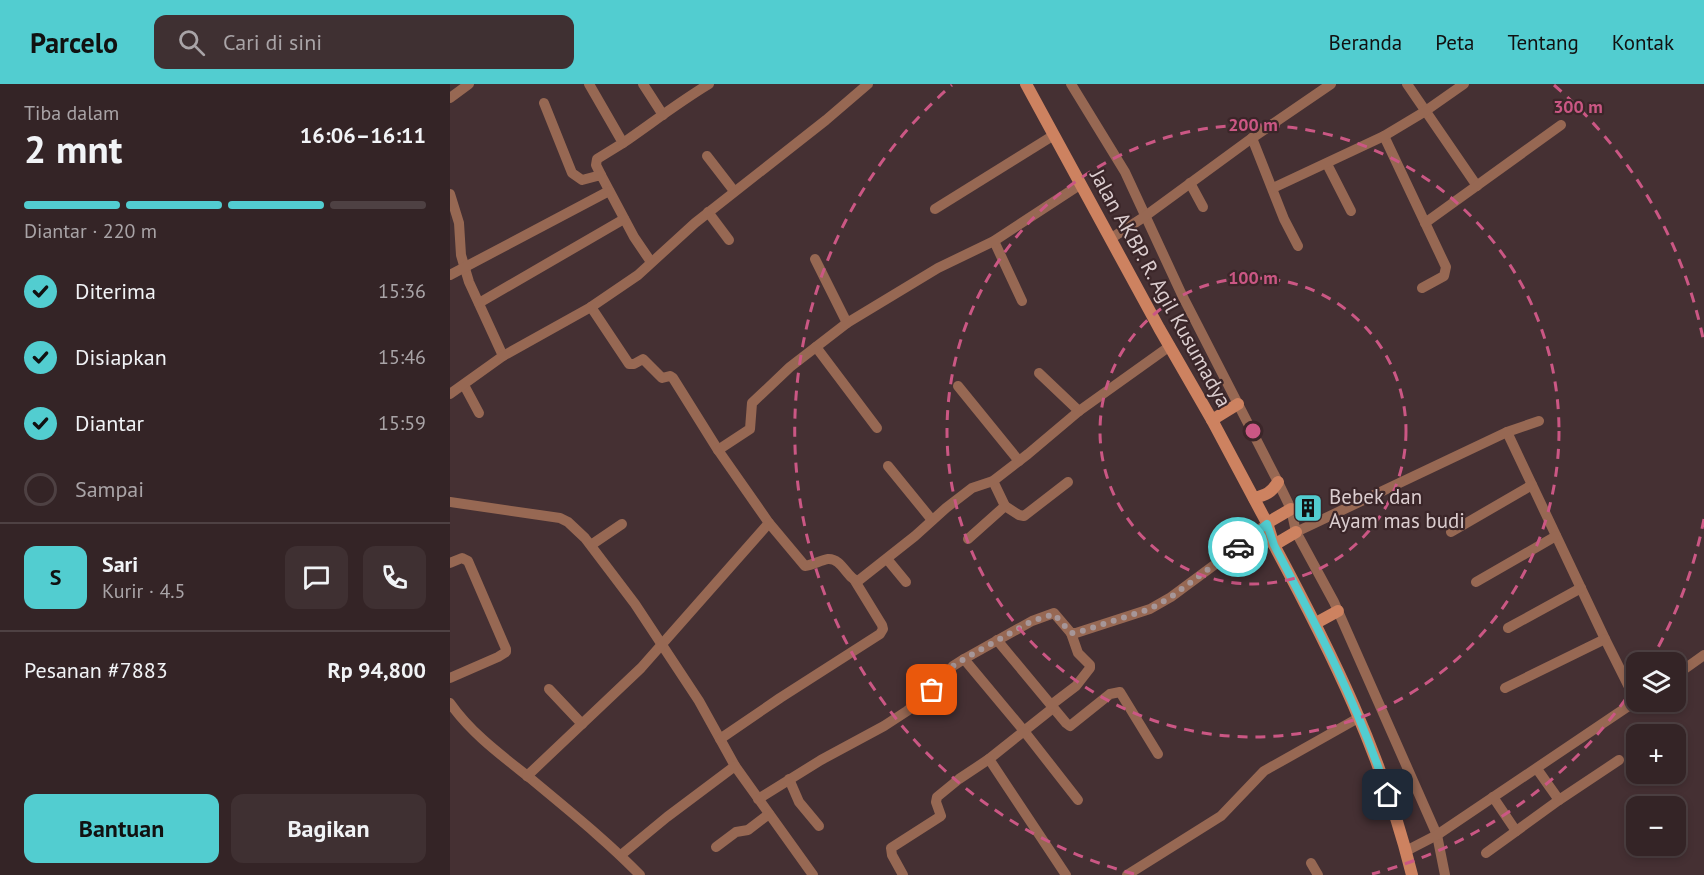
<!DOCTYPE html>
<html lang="id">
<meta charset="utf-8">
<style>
:root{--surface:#342426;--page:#3f3032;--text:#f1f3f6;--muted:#a9a4a7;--line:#4e4143;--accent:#52cdd0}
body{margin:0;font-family:"PT Sans",sans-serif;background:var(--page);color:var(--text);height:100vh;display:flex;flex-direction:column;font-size:22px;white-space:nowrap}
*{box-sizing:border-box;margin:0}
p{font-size:20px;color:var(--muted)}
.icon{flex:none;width:33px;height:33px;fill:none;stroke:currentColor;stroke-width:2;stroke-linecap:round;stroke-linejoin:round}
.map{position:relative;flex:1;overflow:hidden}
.details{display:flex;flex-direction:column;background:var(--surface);width:450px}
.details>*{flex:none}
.controls{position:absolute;left:1176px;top:568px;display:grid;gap:12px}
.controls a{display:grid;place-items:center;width:60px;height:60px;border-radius:12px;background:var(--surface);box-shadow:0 3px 9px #0003,0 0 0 2px var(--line);font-size:30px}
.pin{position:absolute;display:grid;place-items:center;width:51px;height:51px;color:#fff;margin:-26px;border-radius:12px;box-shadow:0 3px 9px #0006}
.courier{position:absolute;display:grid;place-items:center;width:60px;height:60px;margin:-30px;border:4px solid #52cdd0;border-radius:50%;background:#fff;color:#222;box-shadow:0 2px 8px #0007}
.headline em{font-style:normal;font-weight:600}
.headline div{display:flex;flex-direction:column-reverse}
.headline{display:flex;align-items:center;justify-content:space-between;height:102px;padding:0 24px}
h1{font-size:39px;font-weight:600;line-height:45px}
.bar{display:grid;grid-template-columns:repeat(4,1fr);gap:9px 6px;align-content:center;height:72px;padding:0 24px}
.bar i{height:8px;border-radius:4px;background:var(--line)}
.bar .on{background:var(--accent)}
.bar p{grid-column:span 4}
.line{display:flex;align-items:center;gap:15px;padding:0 24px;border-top:2px solid var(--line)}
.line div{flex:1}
.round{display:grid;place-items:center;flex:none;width:63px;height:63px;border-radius:12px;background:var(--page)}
ol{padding:0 24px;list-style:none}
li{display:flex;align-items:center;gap:18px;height:66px}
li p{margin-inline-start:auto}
li .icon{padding:6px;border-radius:50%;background:var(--accent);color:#111;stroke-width:4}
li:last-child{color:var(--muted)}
li i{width:33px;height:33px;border:3px solid var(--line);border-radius:50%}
.action{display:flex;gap:12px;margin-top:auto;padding:12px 24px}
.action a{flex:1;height:69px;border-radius:12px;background:var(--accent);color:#111;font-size:24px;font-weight:600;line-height:69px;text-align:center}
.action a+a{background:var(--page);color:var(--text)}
header{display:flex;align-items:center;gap:36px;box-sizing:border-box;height:84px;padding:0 30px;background:var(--accent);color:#111}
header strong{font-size:28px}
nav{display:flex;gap:33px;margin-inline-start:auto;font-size:21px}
.search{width:420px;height:54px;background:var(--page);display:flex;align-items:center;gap:15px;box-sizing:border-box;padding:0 21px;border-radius:12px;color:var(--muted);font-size:22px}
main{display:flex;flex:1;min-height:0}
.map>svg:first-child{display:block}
</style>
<header>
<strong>Parcelo</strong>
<div class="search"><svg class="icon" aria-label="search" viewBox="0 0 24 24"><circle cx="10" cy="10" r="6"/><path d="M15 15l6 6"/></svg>Cari di sini</div>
<nav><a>Beranda</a><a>Peta</a><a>Tentang</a><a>Kontak</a></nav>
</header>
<main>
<section class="details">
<div class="headline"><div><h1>2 mnt</h1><p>Tiba dalam</p></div><em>16:06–16:11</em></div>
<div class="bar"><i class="on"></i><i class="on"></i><i class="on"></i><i></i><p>Diantar · 220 m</p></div>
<ol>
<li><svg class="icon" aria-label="check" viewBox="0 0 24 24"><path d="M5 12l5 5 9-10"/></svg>Diterima<p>15:36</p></li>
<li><svg class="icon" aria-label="check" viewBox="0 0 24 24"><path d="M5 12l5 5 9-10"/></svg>Disiapkan<p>15:46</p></li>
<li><svg class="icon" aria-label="check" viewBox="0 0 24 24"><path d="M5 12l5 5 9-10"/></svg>Diantar<p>15:59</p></li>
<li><i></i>Sampai</li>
</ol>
<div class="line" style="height:108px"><b class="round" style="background:var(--accent);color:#111">S</b><div><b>Sari</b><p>Kurir · 4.5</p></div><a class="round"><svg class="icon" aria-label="chat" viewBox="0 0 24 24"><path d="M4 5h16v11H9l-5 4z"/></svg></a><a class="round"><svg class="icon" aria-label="phone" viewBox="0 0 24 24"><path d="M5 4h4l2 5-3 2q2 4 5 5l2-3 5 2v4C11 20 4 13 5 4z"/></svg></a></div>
<div class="line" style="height:78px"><div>Pesanan #7883</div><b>Rp 94,800</b></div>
<div class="action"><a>Bantuan</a><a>Bagikan</a></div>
</section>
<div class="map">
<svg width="1254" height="791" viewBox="0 0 1254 791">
<rect width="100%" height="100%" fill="#453033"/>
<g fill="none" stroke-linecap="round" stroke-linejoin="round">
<g stroke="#976853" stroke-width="10">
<polyline points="139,0 173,59 147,75 146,81 151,91"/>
<polyline points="193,0 213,31"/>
<polyline points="621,0 675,88 732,211 826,394 841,425 846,448 884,518 987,751 995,791"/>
<polyline points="957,0 1027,102"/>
<polyline points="0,14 19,0"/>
<polyline points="94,19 122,89 132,96 151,91 184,153 201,178"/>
<polyline points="934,52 996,183 994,192 972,204"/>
<polyline points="802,54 834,135 848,162"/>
<path d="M173,59C202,39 229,18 259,0"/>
<polyline points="257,72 284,107"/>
<polyline points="877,80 901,127"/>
<polyline points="740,99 753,123"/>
<polyline points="823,104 934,52 974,28 1014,0"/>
<polyline points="0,110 9,139 11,171 19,198 53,272"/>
<polyline points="485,125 604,51"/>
<polyline points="258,128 279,156"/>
<polyline points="975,139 1111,41"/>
<polyline points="660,155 694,133 802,54 881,0"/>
<polyline points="544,157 572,217"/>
<polyline points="365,175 397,239"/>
<polyline points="0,191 159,107"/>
<polyline points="29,219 174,135"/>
<polyline points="141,223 179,280 184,280 193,275 212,294 220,292 223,294 268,366"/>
<polyline points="366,263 427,344"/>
<polyline points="589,289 629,327"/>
<polyline points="14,301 29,329"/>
<polyline points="508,302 569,377"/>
<polyline points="0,310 53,272 141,223 188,191 245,139 376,36 418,0"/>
<polyline points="1057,348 1089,337"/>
<polyline points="438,382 482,436"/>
<polyline points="0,418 110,434 118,438 135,454 185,520 249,617 285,682 363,791"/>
<polyline points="555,422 569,431 574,432 618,398"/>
<polyline points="319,439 268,366 300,345 302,319 340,283 397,239 488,184 544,157 631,100"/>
<polyline points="846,448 1057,348 1155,555 1055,604"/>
<polyline points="1001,448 1082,401"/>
<polyline points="518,455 555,422 543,397"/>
<polyline points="141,461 172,440"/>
<polyline points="437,475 456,498"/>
<polyline points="0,479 12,474 18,477 56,565 56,568 48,573 0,594"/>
<polyline points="1026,498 1106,452"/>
<polyline points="1058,544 1131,504"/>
<polyline points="1155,555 1186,617"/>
<polyline points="547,556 616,639 620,642 660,610 670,608 708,670"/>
<polyline points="514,575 574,647 603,624"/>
<polyline points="1226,591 1254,571"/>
<polyline points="99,605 132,640"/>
<path d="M0,619C21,649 51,671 80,694C117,725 156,756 190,791"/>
<polyline points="601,621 626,602 640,584 640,581 628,569 621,549"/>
<polyline points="270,655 330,614 430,550 433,545 432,541 405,497"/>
<polyline points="1087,685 1109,716 1169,676"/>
<path d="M77,692L191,584L319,439L355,482C363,481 371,476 378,475C392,474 397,495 408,497L465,452L496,424L522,404L543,397L578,370L629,327L720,262"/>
<polyline points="339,695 349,718 369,742"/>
<polyline points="1043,713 1066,747"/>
<polyline points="308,715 371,676 434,642 457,627 482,607 503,582 514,575 582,537 604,529 621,549 626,549 700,525 721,513 794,459 817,439"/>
<polyline points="266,763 286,748 298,746 319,730"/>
<polyline points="956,767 987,751 1186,617"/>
<polyline points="1036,769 1109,716"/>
<polyline points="171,771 217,733 285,682"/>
<polyline points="861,779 868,791"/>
<polyline points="453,791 442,771 441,764 491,732 486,718 487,713 509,695 539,675"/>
<polyline points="616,791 539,675 574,647 628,716"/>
<polyline points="677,791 771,732 814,687 910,633"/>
</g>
<g stroke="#cd8260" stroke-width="12">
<path d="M576,0L709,244L762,336L817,439L824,461C882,569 932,670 962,791"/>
<polyline points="762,336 788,320"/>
<path d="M804,414C816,411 821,409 828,398"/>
<polyline points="817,439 841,425"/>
<polyline points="824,461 846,448"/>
<polyline points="866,539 888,527"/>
</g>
</g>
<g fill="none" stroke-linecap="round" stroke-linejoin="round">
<polyline stroke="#a69698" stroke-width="6" stroke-dasharray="0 10.8" points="482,606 503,582 514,575 582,537 604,530 621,549 626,549 700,525 721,513 788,463"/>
<path stroke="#52cdd0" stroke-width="8" d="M788,463L817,440L824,461C868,544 908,621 938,711"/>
</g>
<g fill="none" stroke="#cb5784" stroke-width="3" stroke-dasharray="10 8">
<circle cx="803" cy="347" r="153"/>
<circle cx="803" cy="347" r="306"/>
<path d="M1254 435A459 459 0 0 1 1201 576M1186 600A459 459 0 0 1 922 790M684 790A459 459 0 0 1 502 1M1104 1A459 459 0 0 1 1254 259"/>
</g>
<defs>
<g id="building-square" transform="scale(1.5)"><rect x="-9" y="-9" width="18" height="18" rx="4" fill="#52cdd0" stroke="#3b2629"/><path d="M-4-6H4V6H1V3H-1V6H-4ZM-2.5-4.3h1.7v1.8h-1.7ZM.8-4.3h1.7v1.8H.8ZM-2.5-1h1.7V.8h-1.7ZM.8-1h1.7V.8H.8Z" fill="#111"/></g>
</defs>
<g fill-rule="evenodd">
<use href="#building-square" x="858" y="424"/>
</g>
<g text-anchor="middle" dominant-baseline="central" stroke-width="4.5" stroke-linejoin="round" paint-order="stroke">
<g font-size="21" fill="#dbcdcf" stroke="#3b2629">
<text transform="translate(711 204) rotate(61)">Jalan AKBP. R. Agil Kusumadya</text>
</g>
<g font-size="21" fill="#dbcdcf" stroke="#3b2629" text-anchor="start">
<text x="879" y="412">Bebek dan<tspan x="879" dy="24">Ayam mas budi</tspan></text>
</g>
</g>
<circle cx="803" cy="347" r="9" fill="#cb5784" stroke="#3b2629" stroke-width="3"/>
<g font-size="18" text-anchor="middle" font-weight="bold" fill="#cb5784" stroke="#3b2629" stroke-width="4.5" stroke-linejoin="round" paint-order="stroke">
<text x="1128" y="29">300 m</text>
<text x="803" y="47">200 m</text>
<text x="803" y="200">100 m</text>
</g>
</svg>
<div class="controls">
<a><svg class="icon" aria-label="layers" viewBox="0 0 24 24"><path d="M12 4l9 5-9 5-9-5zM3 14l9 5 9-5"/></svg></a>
<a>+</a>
<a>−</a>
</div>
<div class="pin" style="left:482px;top:606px;background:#ea580c"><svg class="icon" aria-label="bag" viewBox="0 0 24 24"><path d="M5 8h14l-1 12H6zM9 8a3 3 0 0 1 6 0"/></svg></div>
<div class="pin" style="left:938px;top:711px;background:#1f2937"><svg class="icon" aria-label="home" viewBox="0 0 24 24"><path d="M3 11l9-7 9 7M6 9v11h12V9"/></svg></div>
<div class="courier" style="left:788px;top:463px"><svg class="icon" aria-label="car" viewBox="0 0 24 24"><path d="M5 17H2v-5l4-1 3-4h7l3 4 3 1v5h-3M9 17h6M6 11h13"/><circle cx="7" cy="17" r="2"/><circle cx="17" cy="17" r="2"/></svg></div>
</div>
</main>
